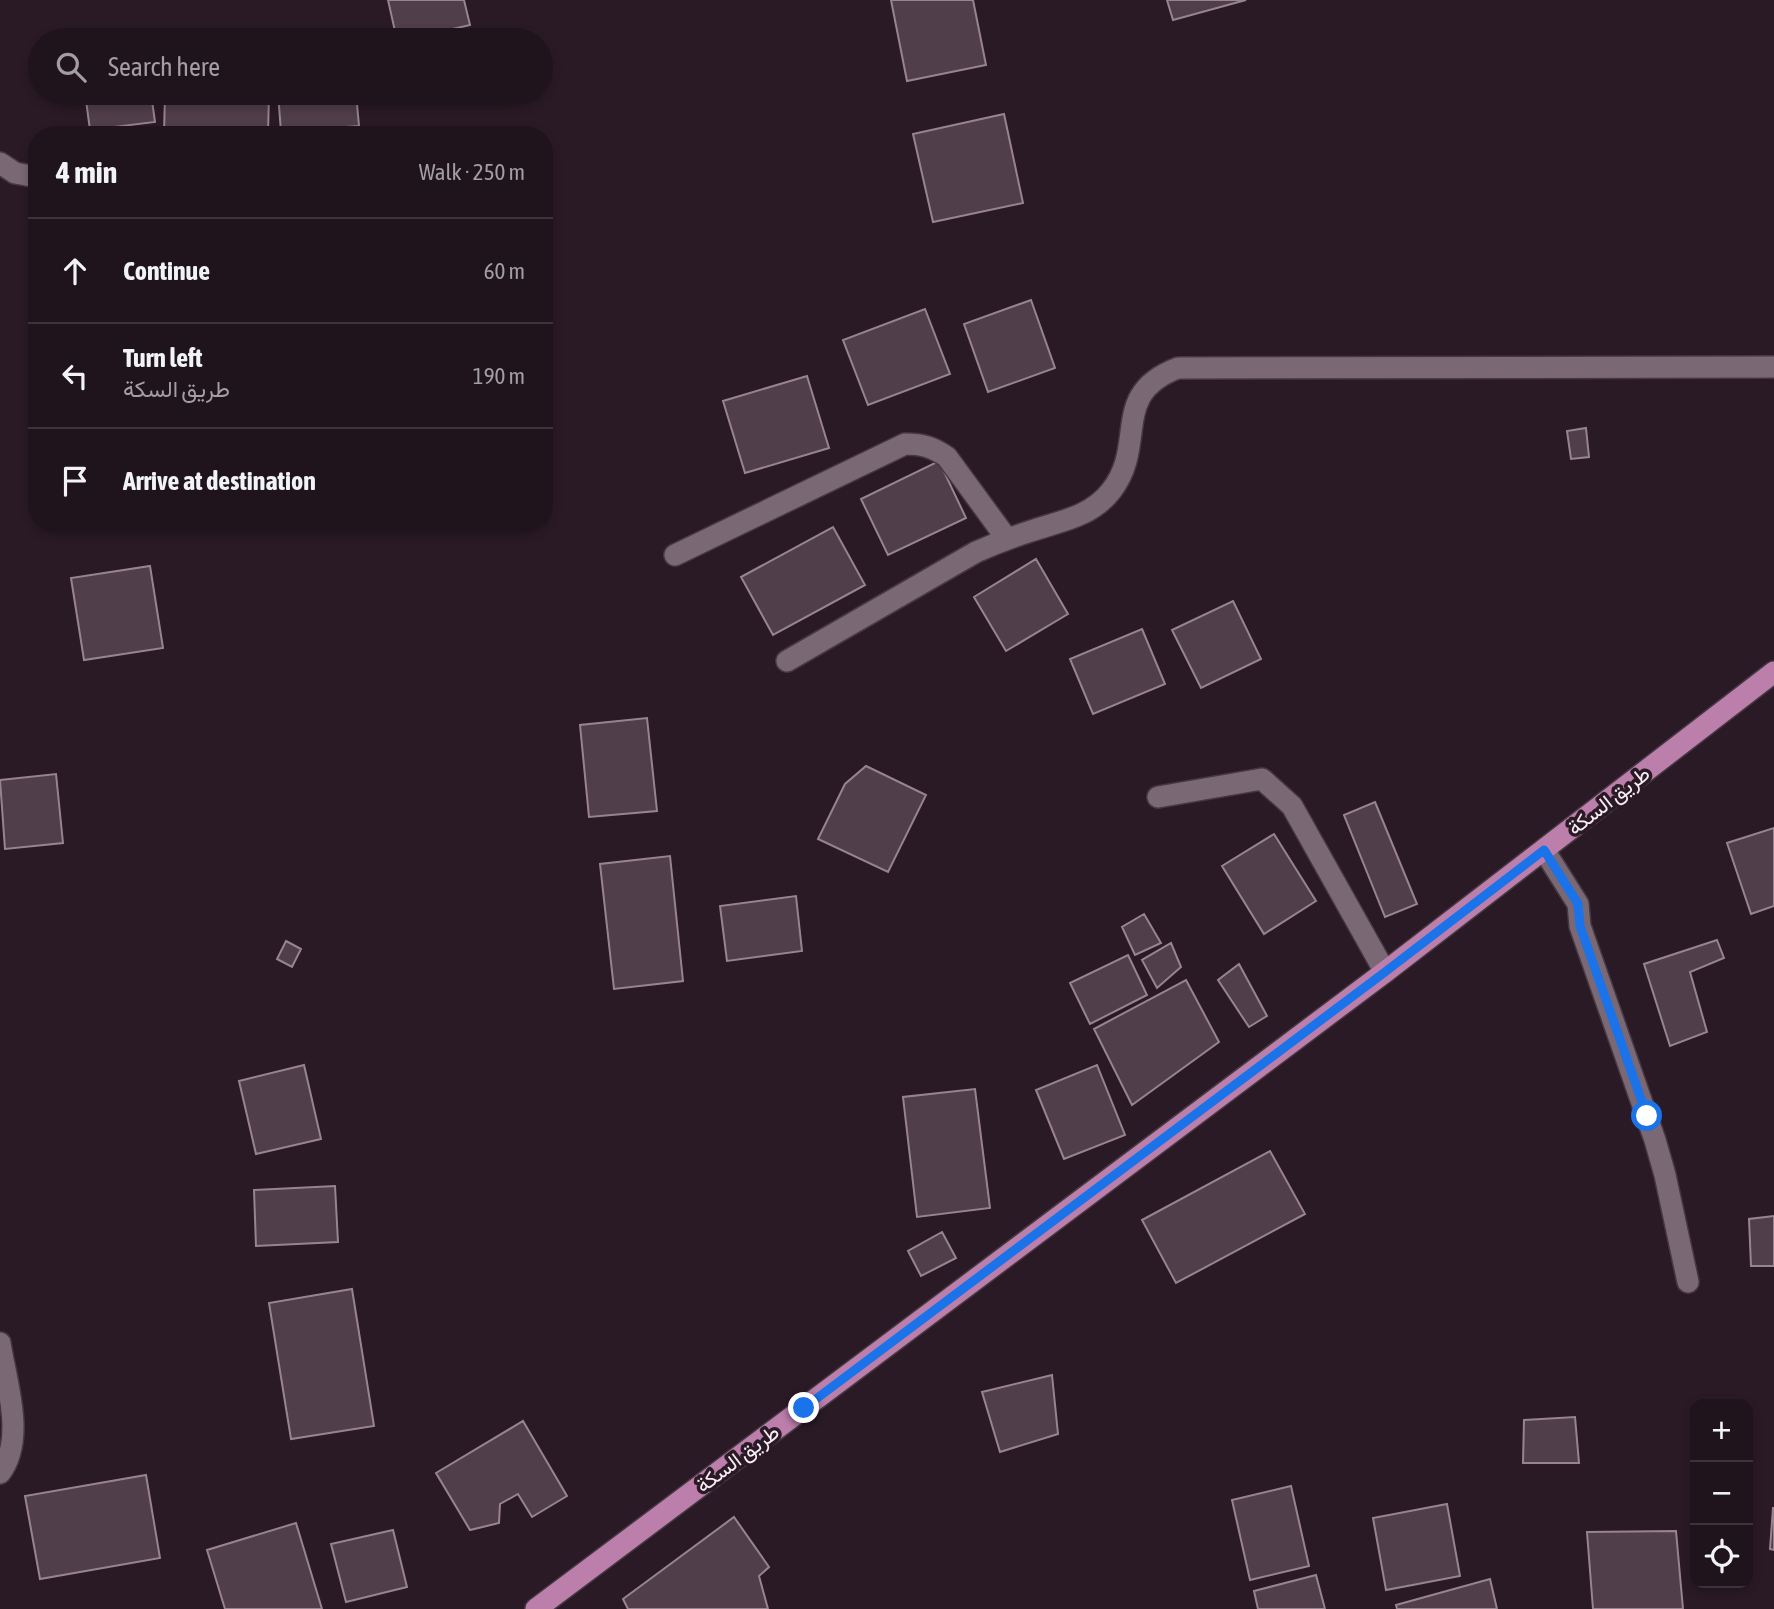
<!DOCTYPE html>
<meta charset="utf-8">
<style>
:root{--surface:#20141c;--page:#281d25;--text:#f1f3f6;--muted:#a29ea3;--line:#3d333b}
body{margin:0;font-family:"Asap Condensed",Vazirmatn,sans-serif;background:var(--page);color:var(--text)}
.controls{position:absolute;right:21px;bottom:21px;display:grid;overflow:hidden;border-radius:14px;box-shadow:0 4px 10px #0003}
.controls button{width:63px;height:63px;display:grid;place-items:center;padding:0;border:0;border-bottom:2px solid var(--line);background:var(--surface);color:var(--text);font:35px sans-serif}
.stop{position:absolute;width:21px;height:21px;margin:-16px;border:5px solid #1a73e8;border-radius:50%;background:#fff}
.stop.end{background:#1a73e8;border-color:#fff;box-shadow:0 2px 7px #0008}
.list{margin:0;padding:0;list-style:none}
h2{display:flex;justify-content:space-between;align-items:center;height:91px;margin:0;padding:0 28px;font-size:30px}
h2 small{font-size:23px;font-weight:400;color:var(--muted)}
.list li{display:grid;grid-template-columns:46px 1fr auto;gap:21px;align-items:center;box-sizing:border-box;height:105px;padding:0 28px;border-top:2px solid var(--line)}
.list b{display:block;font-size:26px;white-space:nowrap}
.list p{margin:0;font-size:23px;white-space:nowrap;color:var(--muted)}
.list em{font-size:23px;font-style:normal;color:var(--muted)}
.icon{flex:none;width:38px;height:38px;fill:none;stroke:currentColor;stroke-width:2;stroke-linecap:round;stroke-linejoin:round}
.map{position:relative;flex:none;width:1774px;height:1609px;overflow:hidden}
.search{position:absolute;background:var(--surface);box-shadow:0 4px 10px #0003;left:28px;top:28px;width:525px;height:77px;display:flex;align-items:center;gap:18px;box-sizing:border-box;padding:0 24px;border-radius:38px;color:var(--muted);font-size:26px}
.panel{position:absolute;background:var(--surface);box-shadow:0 4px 10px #0003;left:28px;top:126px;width:525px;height:406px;border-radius:28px}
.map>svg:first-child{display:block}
.building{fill:#503e4a;stroke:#988491;stroke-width:2}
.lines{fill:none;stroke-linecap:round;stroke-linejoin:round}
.minor-casing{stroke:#453841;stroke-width:24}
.major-casing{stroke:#453841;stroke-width:24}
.minor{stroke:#7b6875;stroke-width:21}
.major{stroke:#bc7eaa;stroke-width:21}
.route{stroke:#1a73e8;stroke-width:9}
.labels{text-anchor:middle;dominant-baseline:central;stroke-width:7;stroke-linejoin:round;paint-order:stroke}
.street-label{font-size:21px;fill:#f8edf5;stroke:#2a1a25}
</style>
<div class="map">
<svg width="1774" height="1609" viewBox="0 0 1774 1609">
<rect width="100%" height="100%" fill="#2a1a25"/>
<path class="building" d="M388 0H464L470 25 405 40H397Z
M891 0H973L986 65 907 81Z
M1167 0H1246L1173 20Z
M85 93H151L155 122 90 130Z
M165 93H269L268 135 164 134Z
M278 93H356L359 126 281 132Z
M1004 114 1023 203 933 222 913 134Z
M1031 300 1055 368 988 392 964 324Z
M925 309 950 374 868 405 843 340Z
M807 376 829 448 745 473 723 401Z
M1586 428 1589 457 1571 459 1567 431Z
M939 461 966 518 888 555 861 499Z
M833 527 865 585 773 635 741 577Z
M1036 559 1068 614 1006 651 974 597Z
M150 566 163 648 84 660 71 578Z
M1233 601 1261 659 1201 688 1172 630Z
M1142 629 1165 684 1093 714 1070 659Z
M647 718 657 811 589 817 580 725Z
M866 766 926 795 888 872 818 839 845 784Z
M56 774 63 843 5 849 0 780Z
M1375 802 1417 904 1385 917 1344 815Z
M1774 828V906L1751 914 1727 843Z
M1274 834 1316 901 1264 934 1222 866Z
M670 856 683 981 614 989 600 864Z
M796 896 802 951 727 961 720 906Z
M1144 914 1161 943 1135 955 1122 927Z
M1717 940 1724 958 1690 972 1707 1032 1670 1046 1644 964Z
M286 941 301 949 292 967 277 959Z
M1171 943 1181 967 1157 988 1142 960Z
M1128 955 1147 995 1090 1024 1070 983Z
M1239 964 1267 1016 1249 1027 1218 980Z
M1186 980 1219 1042 1132 1105 1094 1029Z
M304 1065 321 1139 256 1154 239 1081Z
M1097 1065 1125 1135 1064 1159 1036 1090Z
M975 1089 990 1208 917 1217 903 1097Z
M1270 1151 1305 1214 1176 1283 1142 1220Z
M335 1186 338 1242 256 1246 254 1190Z
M1774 1216V1266H1751L1749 1219Z
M942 1232 956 1258 921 1276 908 1251Z
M352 1289 374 1426 291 1439 269 1303Z
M1052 1375 1058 1434 1000 1452 982 1392Z
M1575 1417 1579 1463H1523L1524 1420Z
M523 1421 567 1496 532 1517 518 1494 500 1504 499 1523 470 1530 436 1473Z
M146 1475 160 1558 40 1579 25 1496Z
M1291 1486 1309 1566 1250 1580 1232 1500Z
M1447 1504 1460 1576 1386 1590 1373 1518Z
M1773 1508H1774V1550L1770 1549Z
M734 1517 769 1567 759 1576 768 1609H628L623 1599Z
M296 1523 322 1609H225L207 1550Z
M393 1530 407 1587 346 1602 331 1544Z
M1676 1531 1683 1609H1593L1587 1532Z
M1316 1575 1325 1609H1258L1254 1591Z
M1490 1579 1497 1609H1397L1396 1605Z"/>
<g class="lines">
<g class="minor-casing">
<path id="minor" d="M0 163 15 173 37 177
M675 555 905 444C922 444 933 447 947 457L1007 539
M787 661 976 552C994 544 1012 537 1031 531 1060 521 1091 517 1111 491 1148 444 1109 394 1178 368L1774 367
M1158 797 1262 779 1292 806 1385 972
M1544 850 1578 904 1580 926 1655 1140 1665 1175 1688 1282
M0 1343C6 1382 26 1439 0 1473"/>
</g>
<g class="major-casing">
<path id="major" d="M536 1609 1385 972 1774 672"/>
</g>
<use href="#minor" class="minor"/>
<use href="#major" class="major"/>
</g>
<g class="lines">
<path class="route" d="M804 1408 1385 972 1544 850 1578 904 1580 926 1647 1116"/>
</g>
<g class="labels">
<g class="street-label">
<text transform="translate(1608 800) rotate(-38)">طريق السكة</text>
<text transform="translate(737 1458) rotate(-37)">طريق السكة</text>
</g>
</g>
</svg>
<div class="controls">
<button>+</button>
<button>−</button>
<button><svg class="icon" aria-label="locate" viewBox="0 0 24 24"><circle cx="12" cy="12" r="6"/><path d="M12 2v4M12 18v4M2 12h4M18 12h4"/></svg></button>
</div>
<div class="stop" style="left:1647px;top:1116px"></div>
<div class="stop end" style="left:804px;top:1408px"></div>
<div class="search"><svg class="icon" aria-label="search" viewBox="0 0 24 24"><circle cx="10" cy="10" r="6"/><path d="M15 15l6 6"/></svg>Search here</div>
<section class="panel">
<h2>4 min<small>Walk · 250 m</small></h2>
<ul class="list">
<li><svg class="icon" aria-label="ahead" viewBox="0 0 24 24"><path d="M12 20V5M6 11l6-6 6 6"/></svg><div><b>Continue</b></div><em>60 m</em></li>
<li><svg class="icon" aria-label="left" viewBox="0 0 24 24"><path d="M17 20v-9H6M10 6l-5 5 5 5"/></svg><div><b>Turn left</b><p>طريق السكة</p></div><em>190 m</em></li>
<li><svg class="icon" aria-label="arrive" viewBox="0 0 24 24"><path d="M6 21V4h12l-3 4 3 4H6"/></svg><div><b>Arrive at destination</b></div></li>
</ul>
</section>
</div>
